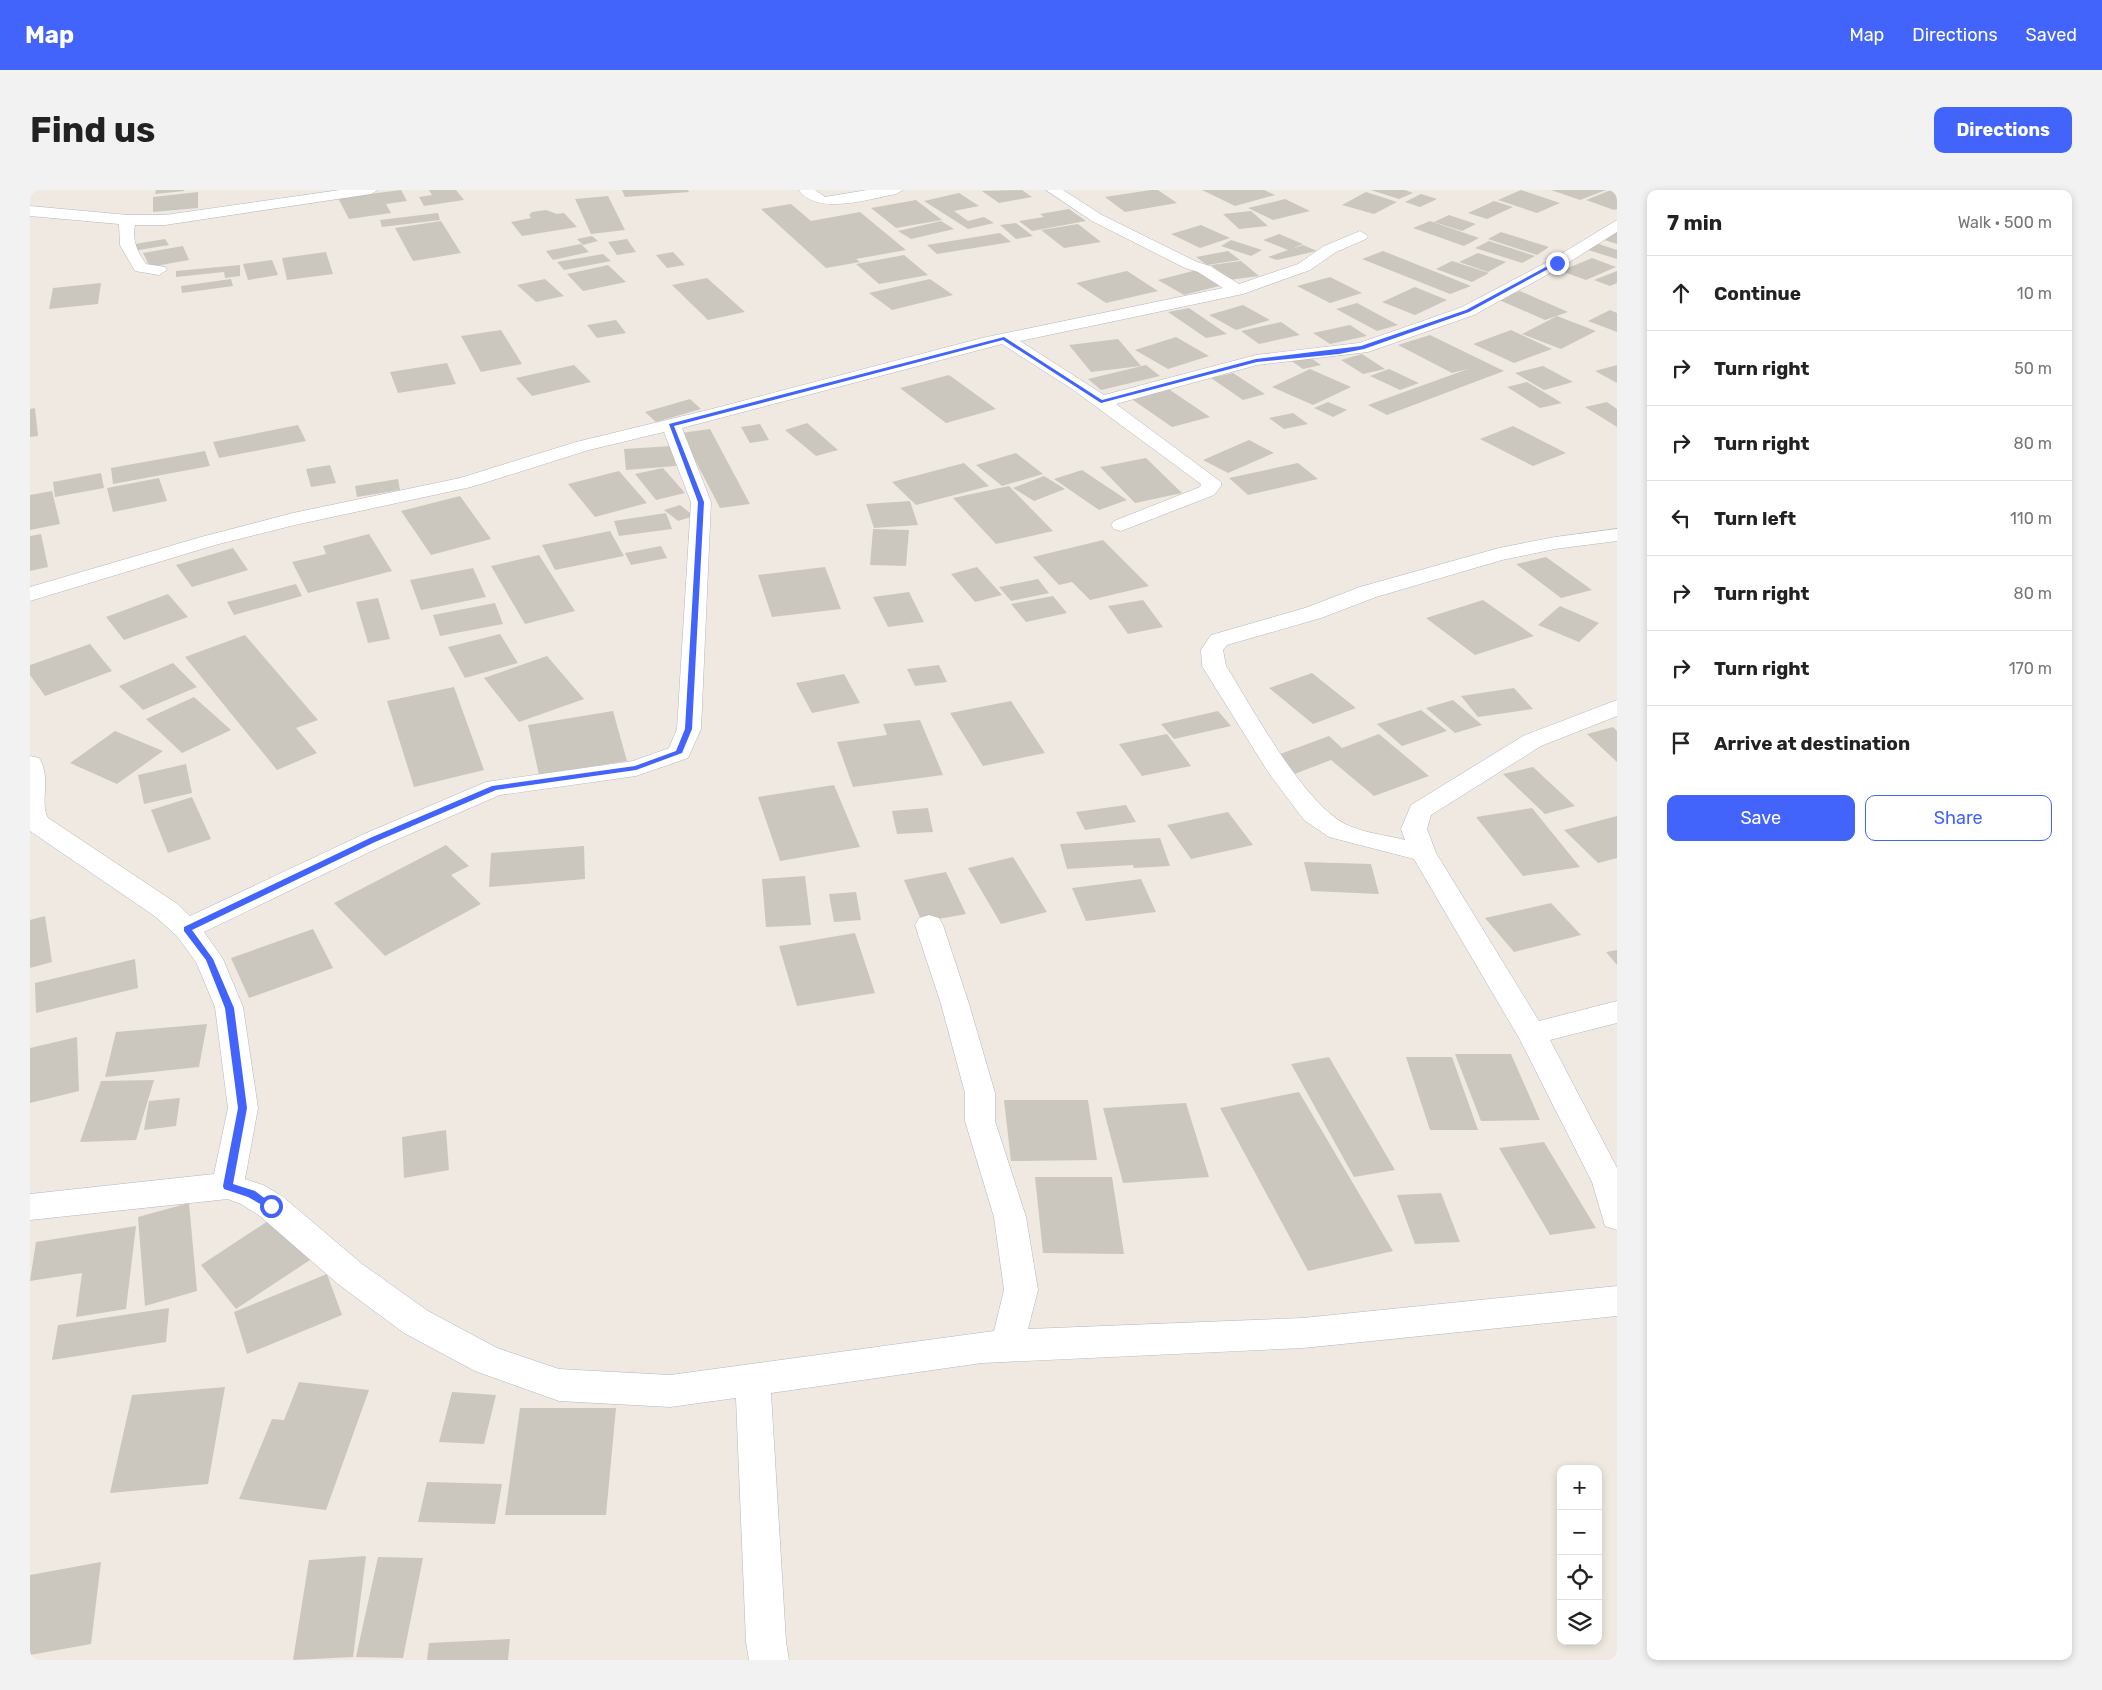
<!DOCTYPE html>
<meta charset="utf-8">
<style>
:root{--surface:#fff;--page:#f2f2f2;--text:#222;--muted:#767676;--line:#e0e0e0;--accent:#4264fb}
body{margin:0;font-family:Rubik,sans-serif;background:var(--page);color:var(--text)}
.controls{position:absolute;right:15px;bottom:15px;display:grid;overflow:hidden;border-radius:10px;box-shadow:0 2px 8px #0003}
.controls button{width:45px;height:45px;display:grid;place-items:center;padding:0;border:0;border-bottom:1px solid var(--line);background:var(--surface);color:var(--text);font:25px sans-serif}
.stop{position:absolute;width:15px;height:15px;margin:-11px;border:4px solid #4264fb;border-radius:50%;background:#fff}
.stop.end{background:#4264fb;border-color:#fff;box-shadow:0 1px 5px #0008}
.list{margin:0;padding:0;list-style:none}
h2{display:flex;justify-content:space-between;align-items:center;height:65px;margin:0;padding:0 20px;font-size:21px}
h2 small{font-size:16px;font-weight:400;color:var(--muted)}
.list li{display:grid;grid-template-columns:32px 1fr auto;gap:15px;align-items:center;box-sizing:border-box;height:75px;padding:0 20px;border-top:1px solid var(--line)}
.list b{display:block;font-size:19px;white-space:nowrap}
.list em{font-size:16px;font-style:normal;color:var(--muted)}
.actions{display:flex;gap:10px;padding:15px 20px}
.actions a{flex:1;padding:11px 0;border:1px solid var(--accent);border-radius:10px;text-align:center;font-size:18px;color:var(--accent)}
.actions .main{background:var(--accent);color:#fff}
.icon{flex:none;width:28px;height:28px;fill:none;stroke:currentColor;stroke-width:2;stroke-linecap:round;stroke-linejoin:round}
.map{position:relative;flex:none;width:1587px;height:1470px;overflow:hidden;border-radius:10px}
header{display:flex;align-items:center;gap:30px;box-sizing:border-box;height:70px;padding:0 25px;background:var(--accent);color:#fff}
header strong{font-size:24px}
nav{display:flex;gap:28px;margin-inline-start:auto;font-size:18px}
.intro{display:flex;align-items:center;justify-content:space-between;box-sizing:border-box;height:120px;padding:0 30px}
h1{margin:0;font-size:35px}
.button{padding:12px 22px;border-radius:10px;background:var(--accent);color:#fff;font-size:18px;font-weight:700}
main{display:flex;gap:30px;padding:0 30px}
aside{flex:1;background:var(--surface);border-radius:10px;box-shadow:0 2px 8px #0003}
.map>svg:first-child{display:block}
.building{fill:#cbc7bf}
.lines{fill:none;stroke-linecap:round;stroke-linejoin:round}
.minor-casing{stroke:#b4b7c1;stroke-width:1}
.minor{fill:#fff;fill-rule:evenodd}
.route{fill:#4264fb}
</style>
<header>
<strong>Map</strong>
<nav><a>Map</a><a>Directions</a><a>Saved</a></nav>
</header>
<div class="intro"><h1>Find us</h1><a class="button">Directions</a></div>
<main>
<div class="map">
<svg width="1587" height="1470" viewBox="0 0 1587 1470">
<rect width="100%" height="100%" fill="#efe9e1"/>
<path class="building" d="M126 0H154V1L125 4Z
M371 0 377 11 356 14 361 23 319 29 308 8Z
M399 0H426L434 10 394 16 389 7 402 5Z
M592 0H658L659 2 595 7Z
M992 0 1002 7 969 13 952 1Z
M1121 0H1128L1147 13 1095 22 1075 7Z
M1172 0H1234L1245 5 1205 16Z
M1341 0H1375L1383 3 1369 9Z
M1491 0 1530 13 1507 23 1468 10Z
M1521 0H1576L1550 10Z
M1581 0 1587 2V19L1584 20 1556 10Z
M168 2V18L123 22V7Z
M1336 2 1367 12 1344 24 1312 15Z
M929 3 949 16 924 21 938 31 954 27 964 33 938 39 894 11Z
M1391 4 1407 9 1390 17 1375 12Z
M578 6 595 40 561 44 545 9Z
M1255 9 1280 21 1243 30 1218 18Z
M886 10 912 30 866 38 841 18Z
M1464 11 1483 17 1457 29 1438 23Z
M761 14 781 31 830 22 876 60 826 69 830 72 796 78 731 19Z
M1039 19 1056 31 1002 41 989 31 1014 27 1010 24Z
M516 20 527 24 534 23 547 37 492 46 481 32 501 28 499 25 502 22Z
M1221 21 1238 36 1209 39 1193 24Z
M408 23 410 30 352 37 350 30Z
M1419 25 1446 34 1432 41 1404 32Z
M411 31 431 63 383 71 365 38Z
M911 31 924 39 881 49 868 41Z
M1400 31 1449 48 1434 56 1383 38Z
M986 33 1003 46 986 49 970 35Z
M1048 34 1071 52 1034 58 1011 40Z
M1171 35 1200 48 1170 58 1141 44Z
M1587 40V54L1571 49Z
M1471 42 1519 57 1507 65 1458 49Z
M970 43 981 52 907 64 897 55Z
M1249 44 1273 54 1261 59 1273 55 1287 61 1247 70 1238 67 1258 60 1233 50Z
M562 46 568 51 553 55 547 49Z
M135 49 139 55 103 61 99 55Z
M597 49 606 62 587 65 578 52Z
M1201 50 1232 60 1221 66 1191 56Z
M1459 51 1505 66 1492 73 1445 58Z
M1566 53 1587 60V69L1555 59Z
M551 54 559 62 523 70 516 61Z
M153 56 159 70 120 77 113 63Z
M1198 61 1210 70 1177 75 1166 67Z
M1353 61 1441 96 1420 104 1332 69Z
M296 62 303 84 257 90 252 68Z
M643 62 655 75 637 78 626 65Z
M1448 63 1476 72 1458 82 1429 72Z
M573 64 581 71 534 80 527 72Z
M874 65 898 85 849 94 826 74Z
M1562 68 1586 77 1556 90 1531 81Z
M242 70 248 85 218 90 213 74Z
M1211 71 1229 86 1199 90 1181 75Z
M1422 71 1459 83 1442 92 1406 79Z
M210 75V86L195 88 194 82 146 87V81Z
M578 75 596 92 553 101 537 84Z
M1167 80 1193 95 1154 105 1128 90Z
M1097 81 1128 101 1076 113 1046 93Z
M1587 81V93L1580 96 1564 90Z
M1300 87 1332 103 1300 113 1267 96Z
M677 88 715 122 678 130 642 95Z
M201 89 203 96 152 103 151 96Z
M515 89 534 106 506 112 487 95Z
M900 89 923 105 862 120 839 103Z
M71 93 68 114 19 119 23 98Z
M1385 97 1417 110 1385 125 1352 112Z
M1490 101 1538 122 1515 130 1467 109Z
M1327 113 1368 135 1347 141 1306 119Z
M1213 115 1240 130 1206 140 1179 125Z
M1159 118 1197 144 1176 148 1138 122Z
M1580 120 1587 123V142L1558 131Z
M1527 126 1566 141 1531 159 1492 144Z
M586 130 596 143 567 148 557 135Z
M1251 132 1270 145 1229 154 1211 141Z
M1320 135 1337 146 1300 154 1283 143Z
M471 140 492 174 451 182 431 146Z
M1481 140 1522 159 1484 173 1443 154Z
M1400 145 1474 181 1357 225 1338 215 1438 179 1422 183 1368 155Z
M1146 147 1179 166 1138 179 1105 160Z
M1088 149 1111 176 1061 182 1039 155Z
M1332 164 1355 179 1333 184 1311 170Z
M1278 166 1291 175 1273 179 1260 170Z
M417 173 426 194 368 203 360 182Z
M544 175 561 192 502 206 486 188Z
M1116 175 1130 186 1071 200 1058 189Z
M1587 175V193L1565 181Z
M1513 176 1543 192 1514 200 1485 183Z
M1280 179 1321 197 1283 215 1242 197Z
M1359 179 1389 193 1370 200 1340 186Z
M1203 183 1235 204 1213 210 1181 188Z
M919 185 966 219 916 233 870 198Z
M1497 192 1532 213 1510 218 1477 197Z
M1137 198 1180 227 1142 237 1100 208Z
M660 209 671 219 626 232 615 222Z
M1298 212 1317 220 1303 227 1284 218Z
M1577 212 1587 219V237L1555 217Z
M5 218 8 246 0 247V219Z
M1263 223 1278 234 1254 239 1239 228Z
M777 233 808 260 786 266 755 240Z
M730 234 739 250 720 253 711 237Z
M268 235 276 251 189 268 183 252Z
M1483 236 1536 263 1503 276 1450 249Z
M680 239 720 314 690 318 651 243Z
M1219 250 1244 263 1198 283 1173 270Z
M642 256 646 276 596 280 594 259Z
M175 261 180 276 83 294 81 278Z
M986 263 1013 284 972 296 946 275Z
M1116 268 1152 303 1105 313 1070 277Z
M934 273 959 296 886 315 862 292Z
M1268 273 1288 289 1218 305 1199 288Z
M300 275 306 293 281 297 276 279Z
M633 278 655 303 626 310 605 284Z
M1052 280 1097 310 1069 320 1024 289Z
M589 281 617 313 565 327 538 294Z
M71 283 74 298 25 307 23 292Z
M1014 286 1035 299 1004 311 983 298Z
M129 288 137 311 83 322 77 298Z
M368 289 370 300 327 307 325 296Z
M979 296 1023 341 966 354 923 308Z
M22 301 30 334 0 340V305Z
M430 306 461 349 401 365 371 321Z
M880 311 888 335 844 338 836 314Z
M650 315 664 326 648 331 634 320Z
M636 323 642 339 589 346 584 331Z
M843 339 879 340 876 376 840 375Z
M580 341 594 366 525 380 512 355Z
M11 344 18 377 0 381V346Z
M339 344 362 381 278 403 262 372 296 364 293 356Z
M1073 350 1119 396 1060 410 1042 392 1029 395 1003 367Z
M631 356 637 368 601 375 595 363Z
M203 358 218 380 162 397 146 375Z
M509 365 545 421 495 434 461 376Z
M1516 367 1562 400 1531 408 1486 374Z
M795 377 811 419 742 427 728 385Z
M947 377 972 405 945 412 921 384Z
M443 378 456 407 391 420 380 390Z
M1008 389 1019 403 981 411 969 397Z
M266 394 272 406 204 425 197 412Z
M879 402 894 432 858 437 843 407Z
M138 404 158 427 94 450 76 427Z
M1023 406 1037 423 996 432 981 414Z
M348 408 360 449 338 453 326 412Z
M1113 410 1133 437 1098 444 1078 416Z
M1453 410 1504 446 1445 465 1396 428Z
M465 413 473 434 410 446 403 425Z
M1530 416 1569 433 1549 452 1508 435Z
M470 444 488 473 435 488 418 457Z
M215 445 288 530 266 538 287 563 247 580 155 467Z
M60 454 82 481 15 506 0 485V475Z
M517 466 554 509 489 532 454 488Z
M143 473 167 497 113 520 89 496Z
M909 475 917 492 885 496 877 479Z
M1282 483 1326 518 1283 534 1239 498Z
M814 484 830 513 782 523 766 493Z
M424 497 454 580 384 597 357 511Z
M1484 498 1503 519 1448 527 1431 506Z
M164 507 201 540 152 563 116 529Z
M1423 510 1452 535 1425 543 1396 518Z
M981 511 1015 563 953 576 920 523Z
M1391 520 1417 541 1372 556 1347 534Z
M583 521 597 571 509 585 498 535Z
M1188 521 1201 536 1144 549 1131 534Z
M890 530 913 585 823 597 807 552 857 545 853 534Z
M1583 537 1587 541V572L1557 544Z
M85 541 133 561 87 594 40 573Z
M1137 544 1161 576 1112 586 1089 554Z
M1349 544 1399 586 1344 606 1301 570 1262 585 1242 567 1299 546 1312 558Z
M156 574 162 603 114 614 108 585Z
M1503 577 1545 616 1515 624 1473 584Z
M804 595 830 657 750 671 728 607Z
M162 607 181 649 138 663 121 620Z
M1096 615 1106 632 1055 640 1046 622Z
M898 618 903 642 867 644 862 621Z
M1502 618 1550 677 1493 686 1446 627Z
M1198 622 1223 655 1161 669 1137 635Z
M1587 626V668L1568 673 1534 640Z
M1130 648 1140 676 1104 678 1103 675 1037 679 1030 654Z
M416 655 439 676 421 685 451 714 355 766 304 713Z
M554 656 555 689 459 697 461 663Z
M983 667 1017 722 971 734 938 678Z
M1274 672 1341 674 1349 704 1281 701Z
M916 682 936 724 892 732 874 690Z
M775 686 781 735 736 737 732 689Z
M1111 689 1126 722 1056 731 1042 698Z
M826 702 831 730 804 732 799 704Z
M1521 713 1551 745 1484 762 1455 728Z
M15 726 22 772 0 778V730Z
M283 739 303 778 219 808 201 768Z
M825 743 845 803 767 816 749 756Z
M1587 760V775L1576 762Z
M105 769 108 798 6 823 5 793Z
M177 834 169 877 75 887 86 842Z
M47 847 49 901 0 913V858Z
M1425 864H1481L1510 930 1451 931Z
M1299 867 1365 980 1324 987 1261 874Z
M1376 867H1422L1448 940H1400Z
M124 890 106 950 50 952 71 891Z
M1269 902 1363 1061 1278 1081 1190 918Z
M150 908 146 936 114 940 119 911Z
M974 910H1058L1067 970 981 971Z
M1156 913 1179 987 1093 993 1073 918Z
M416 940 419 980 374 988 372 947Z
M1514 952 1566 1038 1520 1045 1469 958Z
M1005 987H1082L1094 1064 1013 1063Z
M1411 1003 1430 1052 1385 1054 1367 1005Z
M159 1013 167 1101 115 1116 108 1027Z
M244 1027 280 1070 206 1119 171 1075Z
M106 1036 96 1119 46 1127 52 1083 0 1091 6 1052Z
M297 1084 312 1125 217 1164 204 1122Z
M139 1118 136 1152 22 1170 28 1135Z
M269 1192 339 1200 296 1320 209 1309 242 1229 254 1230Z
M195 1197 178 1294 80 1303 102 1205Z
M422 1202 466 1205 454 1254 409 1252Z
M490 1218H586L576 1325H475Z
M397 1292 472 1294 465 1334 388 1332Z
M336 1366 323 1467 263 1470 279 1370Z
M348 1367 393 1368 373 1468 326 1467Z
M71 1372 61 1454 0 1465V1385Z
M480 1449 478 1470H397L399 1453Z"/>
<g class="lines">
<g class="minor-casing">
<path id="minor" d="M310 0H348L341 4 135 35H105C102 50 107 62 116 74L135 77 137 80 129 85 105 81 90 55 89 34 0 26V16L98 25H135Z
M769 0H785L795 7 837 0H873L866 4C838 9 787 26 769 0Z
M1016 0H1033L1072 25 1167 72 1180 76 1209 94 1268 74 1294 56 1330 41 1338 46 1336 49 1306 62 1280 80 1213 104 990 151 1074 205 1226 165 1329 153 1393 131 1432 117 1521 70 1587 30V42L1533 76 1444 125 1338 162 1227 175 1086 214 1191 292V296L1184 305 1091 341 1084 339 1081 335 1084 331 1170 297 1171 294 1042 199 972 154 652 238 681 312 671 539 658 568 606 586 470 605 352 656 174 742 193 769 213 817 228 918 215 989 233 995 252 1006 332 1074 398 1121 467 1158 529 1179 640 1185 964 1141 974 1100 964 1027 935 931V903L911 814 885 735 889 728 899 725 909 728 913 735 939 814 965 903V931L996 1027 1008 1100 998 1139 1273 1128 1587 1096V1126L1273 1158 952 1173 741 1203 756 1452 759 1470H719L716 1452 706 1208 640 1217 529 1211 445 1181 374 1143 308 1094 230 1026 211 1014 198 1009 0 1030V1004L184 984 198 918 185 817 166 772 147 746 126 727 0 641V566L9 568C22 588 9 613 18 628L146 713 160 726 334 644 456 592 603 571 639 558 647 539 661 312 634 242 559 260 441 297 265 335 185 355 0 411V397L171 347 263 323 430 288 546 252 682 219 952 148 1193 98 1168 82 1155 78 1062 31Z
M1587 339V351L1525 359 1472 370 1346 407 1291 428 1197 455 1193 460 1196 476C1223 519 1272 611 1315 634 1332 643 1357 645 1375 650L1371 639 1381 615 1493 546 1587 510V526L1511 556 1401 625 1397 639 1406 663 1509 831 1587 811V833L1520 850 1587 978V1040L1575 1036 1562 992 1489 848 1384 669 1299 647 1274 630 1238 582 1172 476 1171 460 1181 445 1275 418 1330 397 1469 358 1525 347Z"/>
</g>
<use href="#minor" class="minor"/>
</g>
<path class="route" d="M1525 72 1529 73 1439 122 1334 159 1309 164 1227 172 1071 213 973 150 644 236 674 312 662 539 652 563 606 580 466 600 345 652 162 740 183 769 204 818 217 918 203 994 225 1001 245 1016 241 1020 218 1007 194 999 193 996 208 918 195 818 176 770 154 741V737L340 648 462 596 605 576 646 561 655 539 668 312 639 234 974 147 1072 210 1226 169 1331 156 1436 120Z"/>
</svg>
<div class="controls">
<button>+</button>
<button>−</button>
<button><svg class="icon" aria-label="locate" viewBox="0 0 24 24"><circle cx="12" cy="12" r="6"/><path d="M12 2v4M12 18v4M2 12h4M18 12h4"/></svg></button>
<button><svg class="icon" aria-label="layers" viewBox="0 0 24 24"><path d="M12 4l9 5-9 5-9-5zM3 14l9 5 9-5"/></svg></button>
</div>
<div class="stop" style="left:241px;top:1016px"></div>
<div class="stop end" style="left:1527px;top:73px"></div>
</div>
<aside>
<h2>7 min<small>Walk · 500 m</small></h2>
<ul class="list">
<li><svg class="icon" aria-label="ahead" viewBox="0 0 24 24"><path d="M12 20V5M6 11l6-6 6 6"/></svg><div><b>Continue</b></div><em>10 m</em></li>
<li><svg class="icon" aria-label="right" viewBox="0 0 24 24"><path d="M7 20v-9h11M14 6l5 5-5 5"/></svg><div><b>Turn right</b></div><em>50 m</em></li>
<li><svg class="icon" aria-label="right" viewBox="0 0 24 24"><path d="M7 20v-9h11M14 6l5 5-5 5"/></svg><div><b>Turn right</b></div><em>80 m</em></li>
<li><svg class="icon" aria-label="left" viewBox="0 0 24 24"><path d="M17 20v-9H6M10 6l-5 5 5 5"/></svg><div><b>Turn left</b></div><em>110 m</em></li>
<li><svg class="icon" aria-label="right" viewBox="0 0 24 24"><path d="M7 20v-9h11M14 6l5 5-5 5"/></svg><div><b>Turn right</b></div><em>80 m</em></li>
<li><svg class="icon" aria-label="right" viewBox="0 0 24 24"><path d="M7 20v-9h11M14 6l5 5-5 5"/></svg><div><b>Turn right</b></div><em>170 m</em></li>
<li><svg class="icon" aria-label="arrive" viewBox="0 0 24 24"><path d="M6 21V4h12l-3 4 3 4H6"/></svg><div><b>Arrive at destination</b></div></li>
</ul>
<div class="actions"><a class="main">Save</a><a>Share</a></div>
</aside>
</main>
